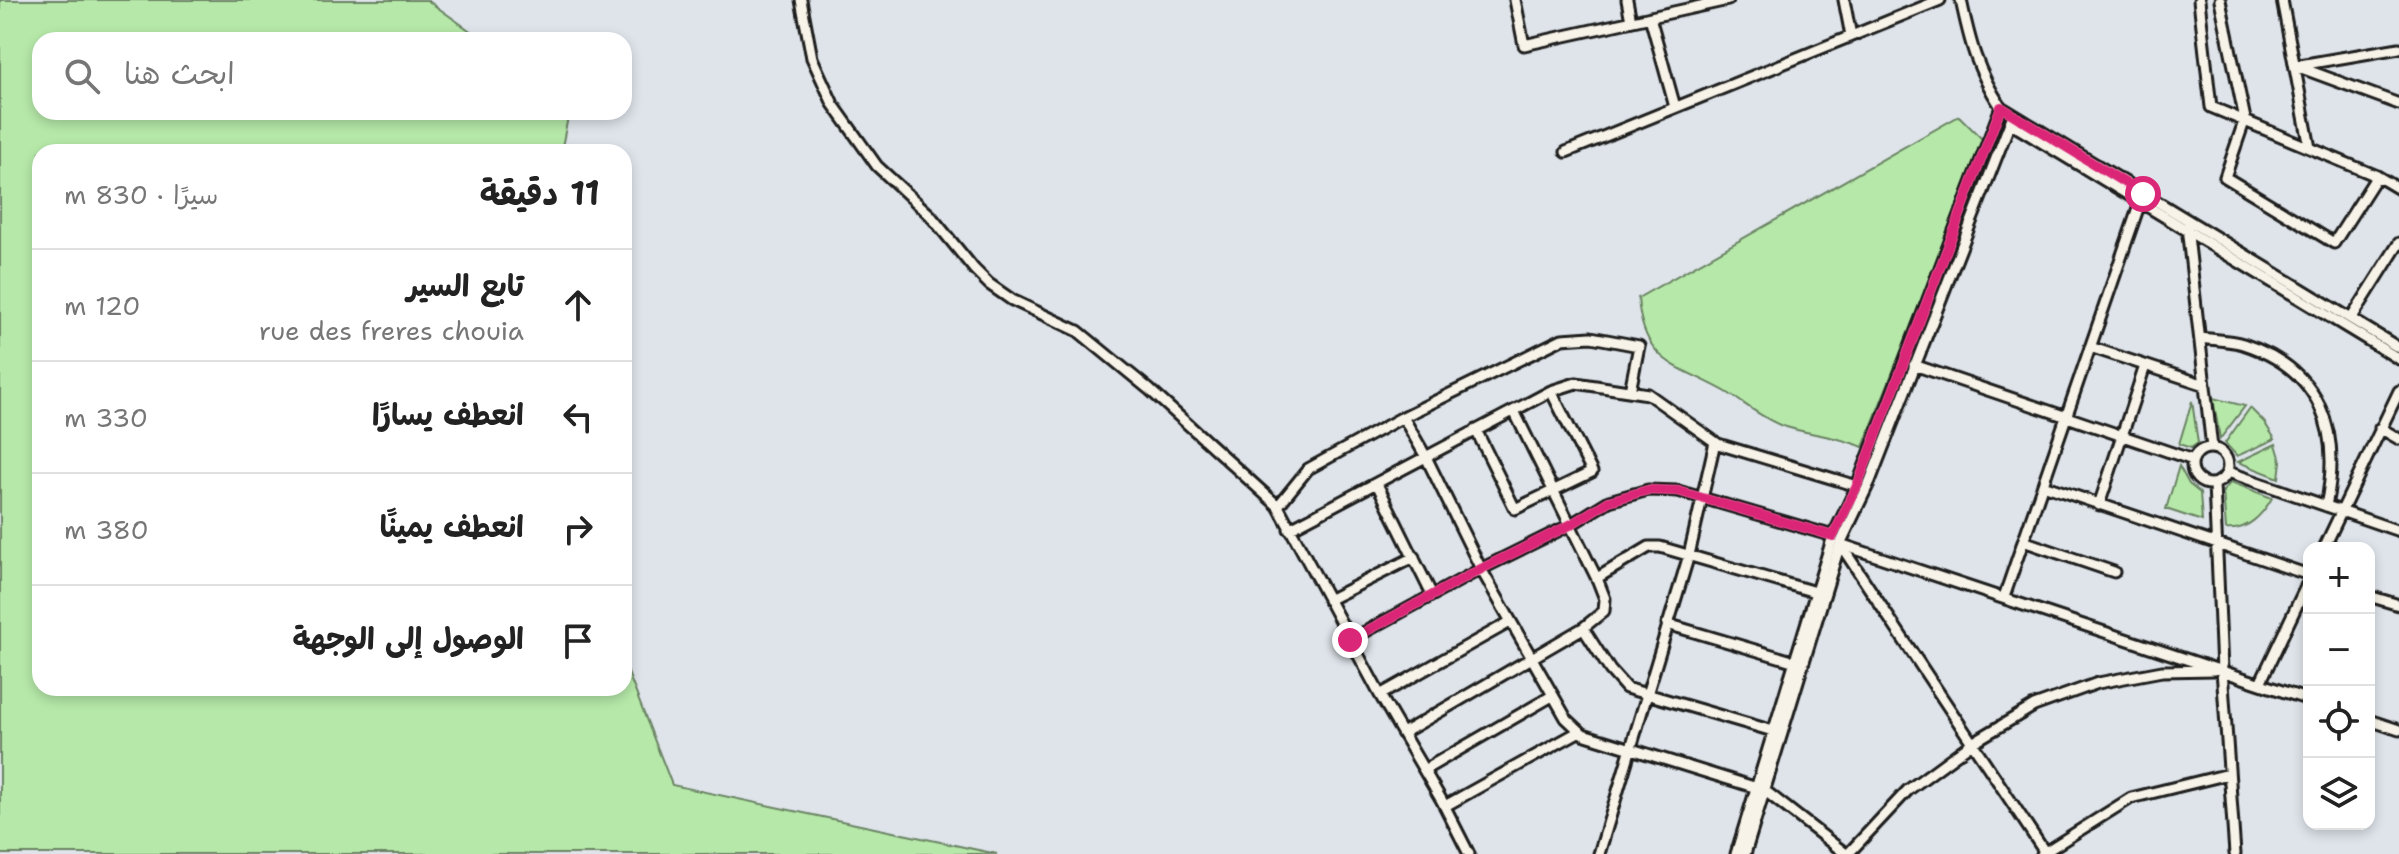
<!DOCTYPE html>
<html lang="ar">
<meta charset="utf-8">
<style>
:root{--surface:#fff;--page:#f6f6f6;--text:#222;--muted:#767676;--line:#e0e0e0}
body{margin:0;font-family:"Shantell Sans","Playpen Sans Arabic",sans-serif;background:var(--page);color:var(--text);direction:rtl}
.controls{position:absolute;right:24px;bottom:24px;display:grid;overflow:hidden;border-radius:16px;box-shadow:0 4px 12px #0003}
.controls button{width:72px;height:72px;display:grid;place-items:center;padding:0;border:0;border-bottom:2px solid var(--line);background:var(--surface);color:var(--text);font:40px sans-serif}
.stop{position:absolute;width:24px;height:24px;margin:-18px;border:6px solid #db2777;border-radius:50%;background:#fff}
.stop.end{background:#db2777;border-color:#fff;box-shadow:0 2px 8px #0008}
.list{margin:0;padding:0;list-style:none}
h2{display:flex;justify-content:space-between;align-items:center;height:104px;margin:0;padding:0 32px;font-size:34px}
h2 small{font-size:26px;font-weight:400;color:var(--muted)}
.list li{display:grid;grid-template-columns:52px 1fr auto;gap:24px;align-items:center;box-sizing:border-box;height:112px;padding:0 32px;border-top:2px solid var(--line)}
.list b{display:block;font-size:30px;white-space:nowrap}
.list p{margin:0;font-size:26px;white-space:nowrap;color:var(--muted)}
.list em{font-size:26px;font-style:normal;color:var(--muted)}
.icon{flex:none;width:44px;height:44px;fill:none;stroke:currentColor;stroke-width:2;stroke-linecap:round;stroke-linejoin:round}
.map{position:relative;flex:none;width:2399px;height:854px;overflow:hidden;direction:ltr}
.search{position:absolute;background:var(--surface);box-shadow:0 4px 12px #0003;left:32px;top:32px;width:600px;height:88px;display:flex;align-items:center;gap:20px;box-sizing:border-box;padding:0 28px;border-radius:24px;color:var(--muted);font-size:30px}
.panel{position:absolute;background:var(--surface);box-shadow:0 4px 12px #0003;left:32px;top:144px;width:600px;height:552px;border-radius:24px;direction:rtl}
.map>svg:first-child{display:block}
.green{fill:#b6e9a9;stroke:#698262;stroke-width:2}
.lines{fill:none;stroke-linecap:round;stroke-linejoin:round}
.minor-casing{stroke:#1c1c1c;stroke-width:15}
.minor{stroke:#f7f3e8;stroke-width:9}
.route{stroke:#db2777;stroke-width:10}
</style>
<div class="map">
<svg width="2399" height="854" viewBox="0 0 2399 854">
<rect width="100%" height="100%" fill="#dee4ea"/>
<filter id="ink" filterUnits="userSpaceOnUse"><feTurbulence type="fractalNoise" baseFrequency=".0125" numOctaves="2"/><feDisplacementMap in="SourceGraphic" scale="16" xChannelSelector="R" yChannelSelector="G"/><feConvolveMatrix kernelMatrix="1 2 1 2 8 2 1 2 1" color-interpolation-filters="sRGB"/></filter>
<g filter="url(#ink)">
<path class="green" d="M0 0H427L483 40H40V112H569L561 152H40V688H624V654L625 665 672 785 997 854H0Z
M1959 116 1984 141 1863 447C1836 435 1808 435 1780 425 1761 417 1745 404 1728 393 1680 365 1643 366 1638 298Z
M2213 398 2245 406 2220 439Z
M2192 401 2198 443 2191 448 2179 444Z
M2250 408 2264 422 2275 439 2237 456 2225 443Z
M2276 444 2281 461 2279 478 2238 462Z
M2179 466 2189 484 2200 493 2202 521 2166 509Z
M2231 482 2272 498C2263 514 2247 532 2226 529L2223 491Z"/>
<g class="lines">
<g class="minor-casing">
<path id="minor" d="M801 0 812 58 833 104 877 166 930 215 974 269 989 284 1012 300 1078 331 1150 390 1278 506 1380 695 1442 801 1469 854
M1515 0 1524 45 1728 0
M1627 0 1631 21
M1844 0 1851 36
M1961 0C1970 43 1977 70 2001 107L2399 348
M2199 0 2211 107 2377 176 2399 189
M2220 0 2245 119 2225 177 2334 243 2377 176
M2282 0 2310 148
M1650 17 1675 107
M2300 65 2399 48
M2296 66 2399 104
M2010 123 2399 359
M1566 152 1940 0
M2187 227 2212 448
M2351 319 2399 243
M2200 338C2214 340 2229 340 2243 344 2321 369 2342 431 2326 506
M2090 347 2205 385
M1914 365 2193 460
M1403 417 1426 457 1481 569 1566 718 1583 734 1757 788
M2380 428 2399 439
M1476 430 1515 509 1592 472 1551 391
M2192 466a18 18 0 1 1 36 0a18 18 0 1 1-36 0Z
M2228 472 2399 531
M1377 484 1432 595
M2214 484 2222 670 2235 854
M2043 485 2309 575
M2099 505 2145 366
M1278 506 1308 469 1403 417 1562 339 1591 337 1639 346 1630 391
M1289 529 1551 391 1576 383 1648 394 1718 444 1857 486
M2023 541 2114 572
M1840 544 2309 700
M1840 544 2046 854
M2324 548 2399 391
M1597 578 1649 547H1660L1815 592
M2369 596 2399 605
M2004 597 2142 197
M1328 600 1414 557
M1667 624 1799 663
M1583 628 1610 670 1626 688 1773 731
M1350 640 1481 569 1570 525 1609 501 1648 490 1678 491 1833 536
M2260 683 2309 580
M1380 695 1510 622
M2369 720 2399 730
M1403 733 1583 628 1604 611 1605 599 1598 581 1514 411
M1424 770 1552 696
M1764 790 1846 854
M1445 806 1580 731
M1599 854 1689 555 1715 442
M1736 854 1833 536 1857 486 2001 107
M1745 854 1840 544 1870 481 2013 115
M1848 854 1908 790 1972 743 2034 706 2098 683 2162 671 2214 670
M2042 854 2131 798 2229 774"/>
</g>
<use href="#minor" class="minor"/>
</g>
</g>
<g class="lines" filter="url(#ink)">
<path class="route" d="M1350 640 1481 569 1570 525 1609 501 1648 490 1678 491 1833 536 1857 486 2001 107 2143 194"/>
</g>
</svg>
<div class="controls">
<button>+</button>
<button>−</button>
<button><svg class="icon" aria-label="locate" viewBox="0 0 24 24"><circle cx="12" cy="12" r="6"/><path d="M12 2v4M12 18v4M2 12h4M18 12h4"/></svg></button>
<button><svg class="icon" aria-label="layers" viewBox="0 0 24 24"><path d="M12 4l9 5-9 5-9-5zM3 14l9 5 9-5"/></svg></button>
</div>
<div class="stop" style="left:2143px;top:194px"></div>
<div class="stop end" style="left:1350px;top:640px"></div>
<div class="search"><svg class="icon" aria-label="search" viewBox="0 0 24 24"><circle cx="10" cy="10" r="6"/><path d="M15 15l6 6"/></svg>ابحث هنا</div>
<section class="panel">
<h2>11 دقيقة<small>سيرًا · 830 m</small></h2>
<ul class="list">
<li><svg class="icon" aria-label="ahead" viewBox="0 0 24 24"><path d="M12 20V5M6 11l6-6 6 6"/></svg><div><b>تابع السير</b><p>rue des freres chouia</p></div><em>120 m</em></li>
<li><svg class="icon" aria-label="left" viewBox="0 0 24 24"><path d="M17 20v-9H6M10 6l-5 5 5 5"/></svg><div><b>انعطف يسارًا</b></div><em>330 m</em></li>
<li><svg class="icon" aria-label="right" viewBox="0 0 24 24"><path d="M7 20v-9h11M14 6l5 5-5 5"/></svg><div><b>انعطف يمينًا</b></div><em>380 m</em></li>
<li><svg class="icon" aria-label="arrive" viewBox="0 0 24 24"><path d="M6 21V4h12l-3 4 3 4H6"/></svg><div><b>الوصول إلى الوجهة</b></div></li>
</ul>
</section>
</div>
